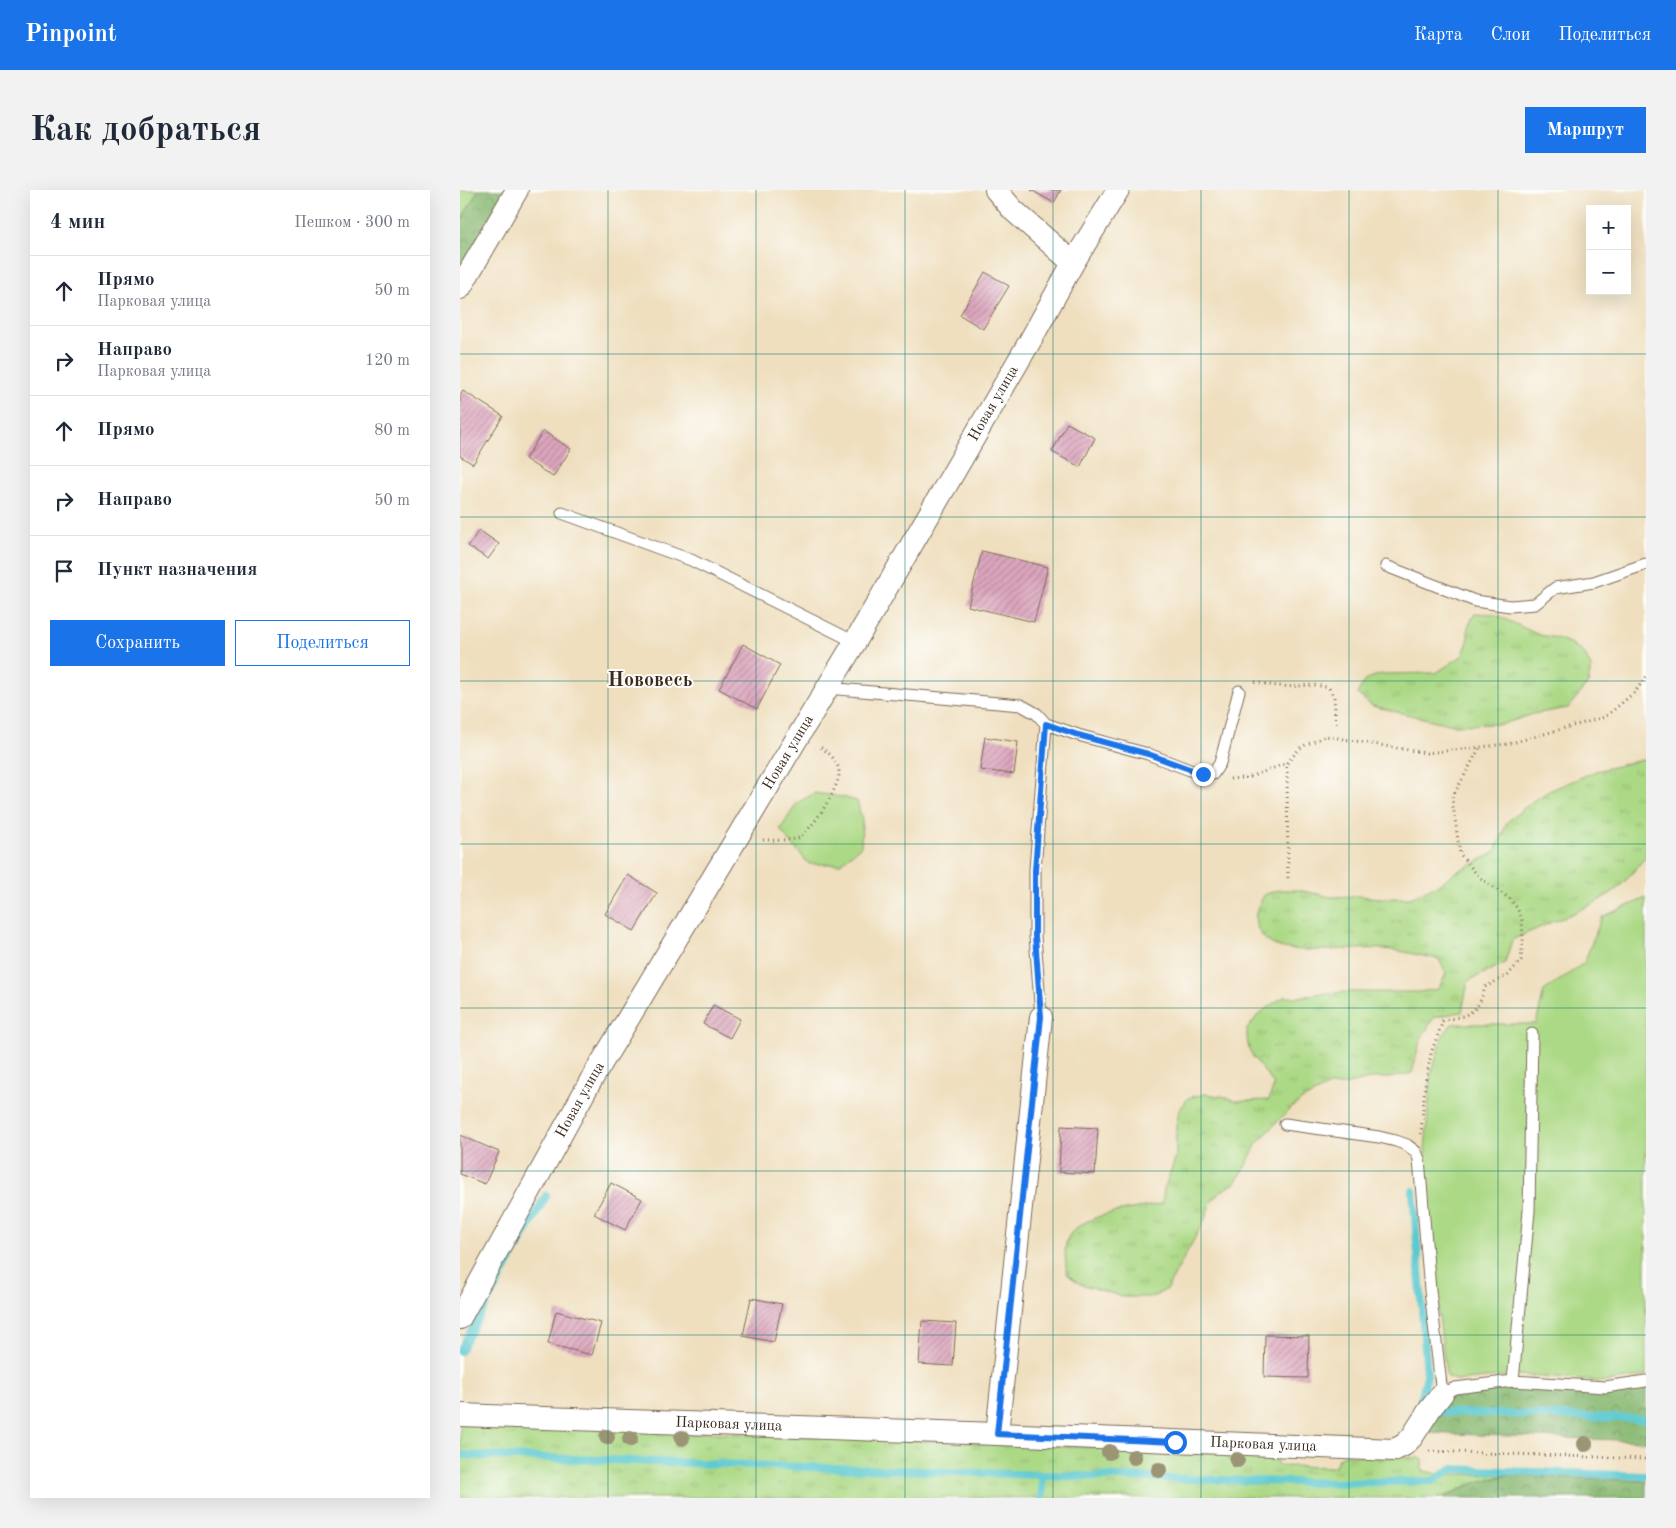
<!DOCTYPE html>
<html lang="ru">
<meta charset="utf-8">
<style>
:root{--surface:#fff;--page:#f2f2f3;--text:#1f2937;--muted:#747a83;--line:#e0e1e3;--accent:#1a73e8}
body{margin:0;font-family:"Old Standard TT",serif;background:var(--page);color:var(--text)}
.controls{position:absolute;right:15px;top:15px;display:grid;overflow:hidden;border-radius:0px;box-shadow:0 5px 20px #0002}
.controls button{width:45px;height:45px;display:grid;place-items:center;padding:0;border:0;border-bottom:1px solid var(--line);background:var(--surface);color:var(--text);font:25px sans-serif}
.stop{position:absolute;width:15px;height:15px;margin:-11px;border:4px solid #1a73e8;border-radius:50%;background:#fff}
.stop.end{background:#1a73e8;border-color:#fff;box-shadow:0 1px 5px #0008}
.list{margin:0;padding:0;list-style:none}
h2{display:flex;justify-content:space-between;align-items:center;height:65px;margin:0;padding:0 20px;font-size:21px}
h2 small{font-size:16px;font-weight:400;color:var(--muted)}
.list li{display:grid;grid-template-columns:32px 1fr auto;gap:15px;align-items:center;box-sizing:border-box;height:70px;padding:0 20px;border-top:1px solid var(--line)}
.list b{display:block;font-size:19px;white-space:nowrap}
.list p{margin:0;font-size:16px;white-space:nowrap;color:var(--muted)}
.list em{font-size:16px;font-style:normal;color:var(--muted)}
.actions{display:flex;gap:10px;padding:15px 20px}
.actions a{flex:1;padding:11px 0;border:1px solid var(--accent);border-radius:0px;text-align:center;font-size:18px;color:var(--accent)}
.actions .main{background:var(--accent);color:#fff}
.icon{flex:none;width:28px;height:28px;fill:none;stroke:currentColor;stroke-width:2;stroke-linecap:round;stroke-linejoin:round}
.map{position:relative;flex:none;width:1186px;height:1308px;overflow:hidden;border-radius:0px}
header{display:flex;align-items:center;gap:30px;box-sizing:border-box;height:70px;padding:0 25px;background:var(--accent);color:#fff}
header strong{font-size:24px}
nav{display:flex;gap:28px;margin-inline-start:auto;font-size:18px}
.intro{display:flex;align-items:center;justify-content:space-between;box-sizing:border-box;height:120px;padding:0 30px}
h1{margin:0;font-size:35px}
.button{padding:12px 22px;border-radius:0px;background:var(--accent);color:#fff;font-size:18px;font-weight:700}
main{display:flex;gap:30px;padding:0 30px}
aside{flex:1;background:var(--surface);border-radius:0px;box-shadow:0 5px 20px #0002}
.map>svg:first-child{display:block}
.grass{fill:url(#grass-tufts);stroke:#748252}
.forest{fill:url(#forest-crowns);stroke:#627248}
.green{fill:#acd985;stroke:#748252}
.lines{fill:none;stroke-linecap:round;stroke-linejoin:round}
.stream{stroke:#5bc9d0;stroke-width:8}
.building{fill:url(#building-hatch)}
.service-casing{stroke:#7a6956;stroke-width:13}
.minor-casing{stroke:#7a6956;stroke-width:24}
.path{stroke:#7a6956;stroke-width:3;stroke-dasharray:1 4;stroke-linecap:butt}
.service{stroke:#fff;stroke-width:11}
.minor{stroke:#fff;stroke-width:22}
.tree{fill:#9b9475}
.route{stroke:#1a73e8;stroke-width:6}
.grid{fill:none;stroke:#0f766e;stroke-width:1;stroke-opacity:0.55}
.labels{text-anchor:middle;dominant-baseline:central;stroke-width:4;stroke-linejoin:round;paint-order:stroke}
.street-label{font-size:15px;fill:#3b2a1e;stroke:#fdfcf7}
.district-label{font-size:20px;font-weight:bold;fill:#3b2a1e;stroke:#fdfcf7}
</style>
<header>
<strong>Pinpoint</strong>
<nav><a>Карта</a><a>Слои</a><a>Поделиться</a></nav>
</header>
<div class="intro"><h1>Как добраться</h1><a class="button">Маршрут</a></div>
<main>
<aside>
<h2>4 мин<small>Пешком · 300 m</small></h2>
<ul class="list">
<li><svg class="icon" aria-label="ahead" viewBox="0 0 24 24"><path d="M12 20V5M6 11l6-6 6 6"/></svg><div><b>Прямо</b><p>Парковая улица</p></div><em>50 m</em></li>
<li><svg class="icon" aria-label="right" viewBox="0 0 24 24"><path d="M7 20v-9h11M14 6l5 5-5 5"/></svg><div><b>Направо</b><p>Парковая улица</p></div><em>120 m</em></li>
<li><svg class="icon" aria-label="ahead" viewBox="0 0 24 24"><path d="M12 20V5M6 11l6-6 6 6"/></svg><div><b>Прямо</b></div><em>80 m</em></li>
<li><svg class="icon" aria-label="right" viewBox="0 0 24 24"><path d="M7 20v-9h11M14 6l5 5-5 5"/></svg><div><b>Направо</b></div><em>50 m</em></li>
<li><svg class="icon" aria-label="arrive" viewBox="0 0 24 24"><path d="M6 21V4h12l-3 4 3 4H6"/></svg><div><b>Пункт назначения</b></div></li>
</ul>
<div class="actions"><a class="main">Сохранить</a><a>Поделиться</a></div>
</aside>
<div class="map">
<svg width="1186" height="1308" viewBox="0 0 1186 1308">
<defs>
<pattern id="grass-tufts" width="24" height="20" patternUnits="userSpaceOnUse" patternTransform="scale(1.25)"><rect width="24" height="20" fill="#acd985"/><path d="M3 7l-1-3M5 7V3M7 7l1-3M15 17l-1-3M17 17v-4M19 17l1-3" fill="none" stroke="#95ba72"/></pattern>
<pattern id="forest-crowns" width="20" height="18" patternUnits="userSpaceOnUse" patternTransform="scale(1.25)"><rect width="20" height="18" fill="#89b972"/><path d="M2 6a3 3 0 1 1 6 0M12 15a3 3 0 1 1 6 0" fill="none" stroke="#71975d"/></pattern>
<pattern id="building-hatch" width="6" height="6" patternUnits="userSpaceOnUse" patternTransform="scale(1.25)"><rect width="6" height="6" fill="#dca6be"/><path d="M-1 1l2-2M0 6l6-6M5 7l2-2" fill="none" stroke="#b4879a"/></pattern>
</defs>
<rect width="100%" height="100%" fill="#fdfcf7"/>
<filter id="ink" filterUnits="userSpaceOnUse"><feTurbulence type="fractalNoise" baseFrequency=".02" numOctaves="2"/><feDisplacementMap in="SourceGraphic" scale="10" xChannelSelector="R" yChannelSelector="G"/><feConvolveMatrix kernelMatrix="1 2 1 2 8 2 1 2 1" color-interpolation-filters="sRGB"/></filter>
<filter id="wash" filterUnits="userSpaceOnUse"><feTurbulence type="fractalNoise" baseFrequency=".0096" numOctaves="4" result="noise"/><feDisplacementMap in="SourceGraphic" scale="20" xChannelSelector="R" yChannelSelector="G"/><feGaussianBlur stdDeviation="1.12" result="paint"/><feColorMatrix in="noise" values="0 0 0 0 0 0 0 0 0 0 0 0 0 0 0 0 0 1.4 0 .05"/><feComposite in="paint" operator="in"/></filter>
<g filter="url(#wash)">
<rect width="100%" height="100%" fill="#efdfbf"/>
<path class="grass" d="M1015 423 1034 424 1079 445 1097 448 1112 454 1124 463 1131 477 1128 493 1108 518 1073 524 1043 534 993 535 912 516 897 504 906 489 922 484 976 483 1002 466 1008 452V437Z
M1186 569V666C1177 677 1163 696 1151 703 1120 723 1085 734 1052 750L1045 773 1008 791 1002 822 974 827 960 851 952 883 928 888H913L884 895 869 896 842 910 830 919 797 953 783 981 774 994 759 1002 750 1014 745 1029 707 1099 693 1107H664L620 1094 607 1084C606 1074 604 1063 606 1053 613 1023 677 1019 702 1014L704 999 716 967V937L719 921 728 908 745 904 762 906 778 911 809 910 814 895C807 883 790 867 788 855 787 850 787 844 787 839L798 825 811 815 824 807H840L855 804 888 802H959L978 799 986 784 979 769C960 766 941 760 922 759 895 757 836 765 814 755 806 751 802 747 798 739 792 726 798 715 805 704L820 700H838L871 707 901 706 918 708H950L981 693 994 683 1034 663 1041 648 1047 632 1073 611 1089 601 1136 581Z
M0 1233 809 1264 814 1267 819 1276 875 1277 878 1268 884 1265 962 1268V1280L978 1284 1050 1285C1034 1288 1018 1291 1003 1298 993 1303 987 1307 976 1308H0Z"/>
<path class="forest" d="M18 0H46L0 79V32Z
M1068 1197 1145 1202 1186 1197V1251L963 1243 988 1207 1029 1200Z
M1050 1285 1186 1291V1308H977C987 1307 993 1303 1003 1298 1018 1291 1034 1288 1050 1285Z"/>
<path class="green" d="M0 0H18L0 32Z
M355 603 382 607 397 611 402 630 401 656 380 674H349L320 640 337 613Z
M1186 708V1186L1145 1192 1058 1185 997 1191 988 1187 986 1184 972 1070 965 961 971 885 983 845 992 834H1076L1084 801 1124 773 1142 727Z"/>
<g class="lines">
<path class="stream" d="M953 1001 967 1185 961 1211
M0 1161 86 1006
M982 1222 1186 1229
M0 1265 582 1285 873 1293 973 1291 992 1279 1186 1286
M582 1285V1308"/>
</g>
<g id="blocks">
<path class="building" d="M571 0H601L594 13Z
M525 82 549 96 523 139 500 125Z
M3 201 43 226 13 274 0 266V206Z
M607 233 635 248 620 277 592 262Z
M83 241 111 259 93 287 65 269Z
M19 340 39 354 28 369 8 356Z
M522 361 588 377 574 432 508 416Z
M283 454 320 475 297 519 259 499Z
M525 547 558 552 554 584 520 580Z
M168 685 197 703 174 741 145 724Z
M253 815 280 829 270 848 243 834Z
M601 936 638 938 635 984 599 982Z
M0 945 39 962 25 994 0 984Z
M151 993 182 1009 165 1040 134 1024Z
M291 1108 322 1114 314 1152 283 1146Z
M96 1121 141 1133 132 1165 88 1154Z
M462 1131 496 1133 493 1176 459 1174Z
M805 1145 849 1146 848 1188 804 1187Z"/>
</g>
</g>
<g filter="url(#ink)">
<use href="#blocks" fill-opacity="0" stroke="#7a6956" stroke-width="1"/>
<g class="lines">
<g class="service-casing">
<path id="service" d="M102 323 231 370 395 452
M926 376 1015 411 1050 416 1075 414 1095 398 1134 392 1186 374
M367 498 561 515 577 524 586 534 618 545 688 564 743 585 753 584 760 573 779 501
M581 827 575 746V680L586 534
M825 934 919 947 936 951 947 955 956 962 959 969 970 1100 982 1204 995 1198 1053 1191 1145 1197 1186 1191
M1053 1191 1069 1021 1072 844"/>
</g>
<g class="minor-casing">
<g id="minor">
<path d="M536 0 553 20 613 73"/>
<path d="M0 98 57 0"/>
<path id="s1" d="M0 1128 130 892 395 452 570 151 613 73 658 0"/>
<path id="s2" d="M0 1225 537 1244 934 1260 944 1255 952 1247 970 1219 982 1204"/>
<path d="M537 1244 581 827"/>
</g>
</g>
<path class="path" d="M795 492C804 494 813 496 822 496 840 498 851 492 869 498L874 507 876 535
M770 589 790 587 827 573
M303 650C312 650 331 651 338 648 351 642 380 596 379 583 379 570 367 562 359 556
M828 688 827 573 841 557 866 546 966 563 1048 554 1145 527 1175 502 1186 487
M961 944 965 895 971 863 983 831C1009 824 1017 826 1025 797L1048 785 1056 776 1061 770 1063 750 1062 729 1057 718 1050 709 1019 687 1000 664 992 608 1020 557
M969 1261 1186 1269"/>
<use href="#service" class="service"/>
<use href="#minor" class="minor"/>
</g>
<g class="tree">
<circle cx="147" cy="1247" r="8"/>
<circle cx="222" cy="1248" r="8"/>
<circle cx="170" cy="1249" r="8"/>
<circle cx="1125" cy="1254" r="8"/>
<circle cx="649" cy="1262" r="8"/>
<circle cx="674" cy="1267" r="8"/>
<circle cx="777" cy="1270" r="8"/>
<circle cx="699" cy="1280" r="8"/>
</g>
</g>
<g class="lines" filter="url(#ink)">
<path class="route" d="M715 1252 537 1244 581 827 575 746V680L586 534 618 545 688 564 743 584"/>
</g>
<path class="grid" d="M148 0V1308M296 0V1308M445 0V1308M593 0V1308M741 0V1308M889 0V1308M1038 0V1308M0 164H1186M0 327H1186M0 491H1186M0 654H1186M0 818H1186M0 981H1186M0 1145H1186"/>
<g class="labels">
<g class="street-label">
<text stroke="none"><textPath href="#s1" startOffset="1059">Новая улица</textPath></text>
<text stroke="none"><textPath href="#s1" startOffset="654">Новая улица</textPath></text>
<text stroke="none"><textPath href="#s1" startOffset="249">Новая улица</textPath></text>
<text stroke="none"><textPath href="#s2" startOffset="269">Парковая улица</textPath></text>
<text stroke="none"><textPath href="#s2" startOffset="804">Парковая улица</textPath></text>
</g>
<g class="district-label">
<text x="190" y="491">Нововесь</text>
</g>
</g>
</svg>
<div class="controls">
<button>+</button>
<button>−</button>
</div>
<div class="stop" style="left:715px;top:1252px"></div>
<div class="stop end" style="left:743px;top:584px"></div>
</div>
</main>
